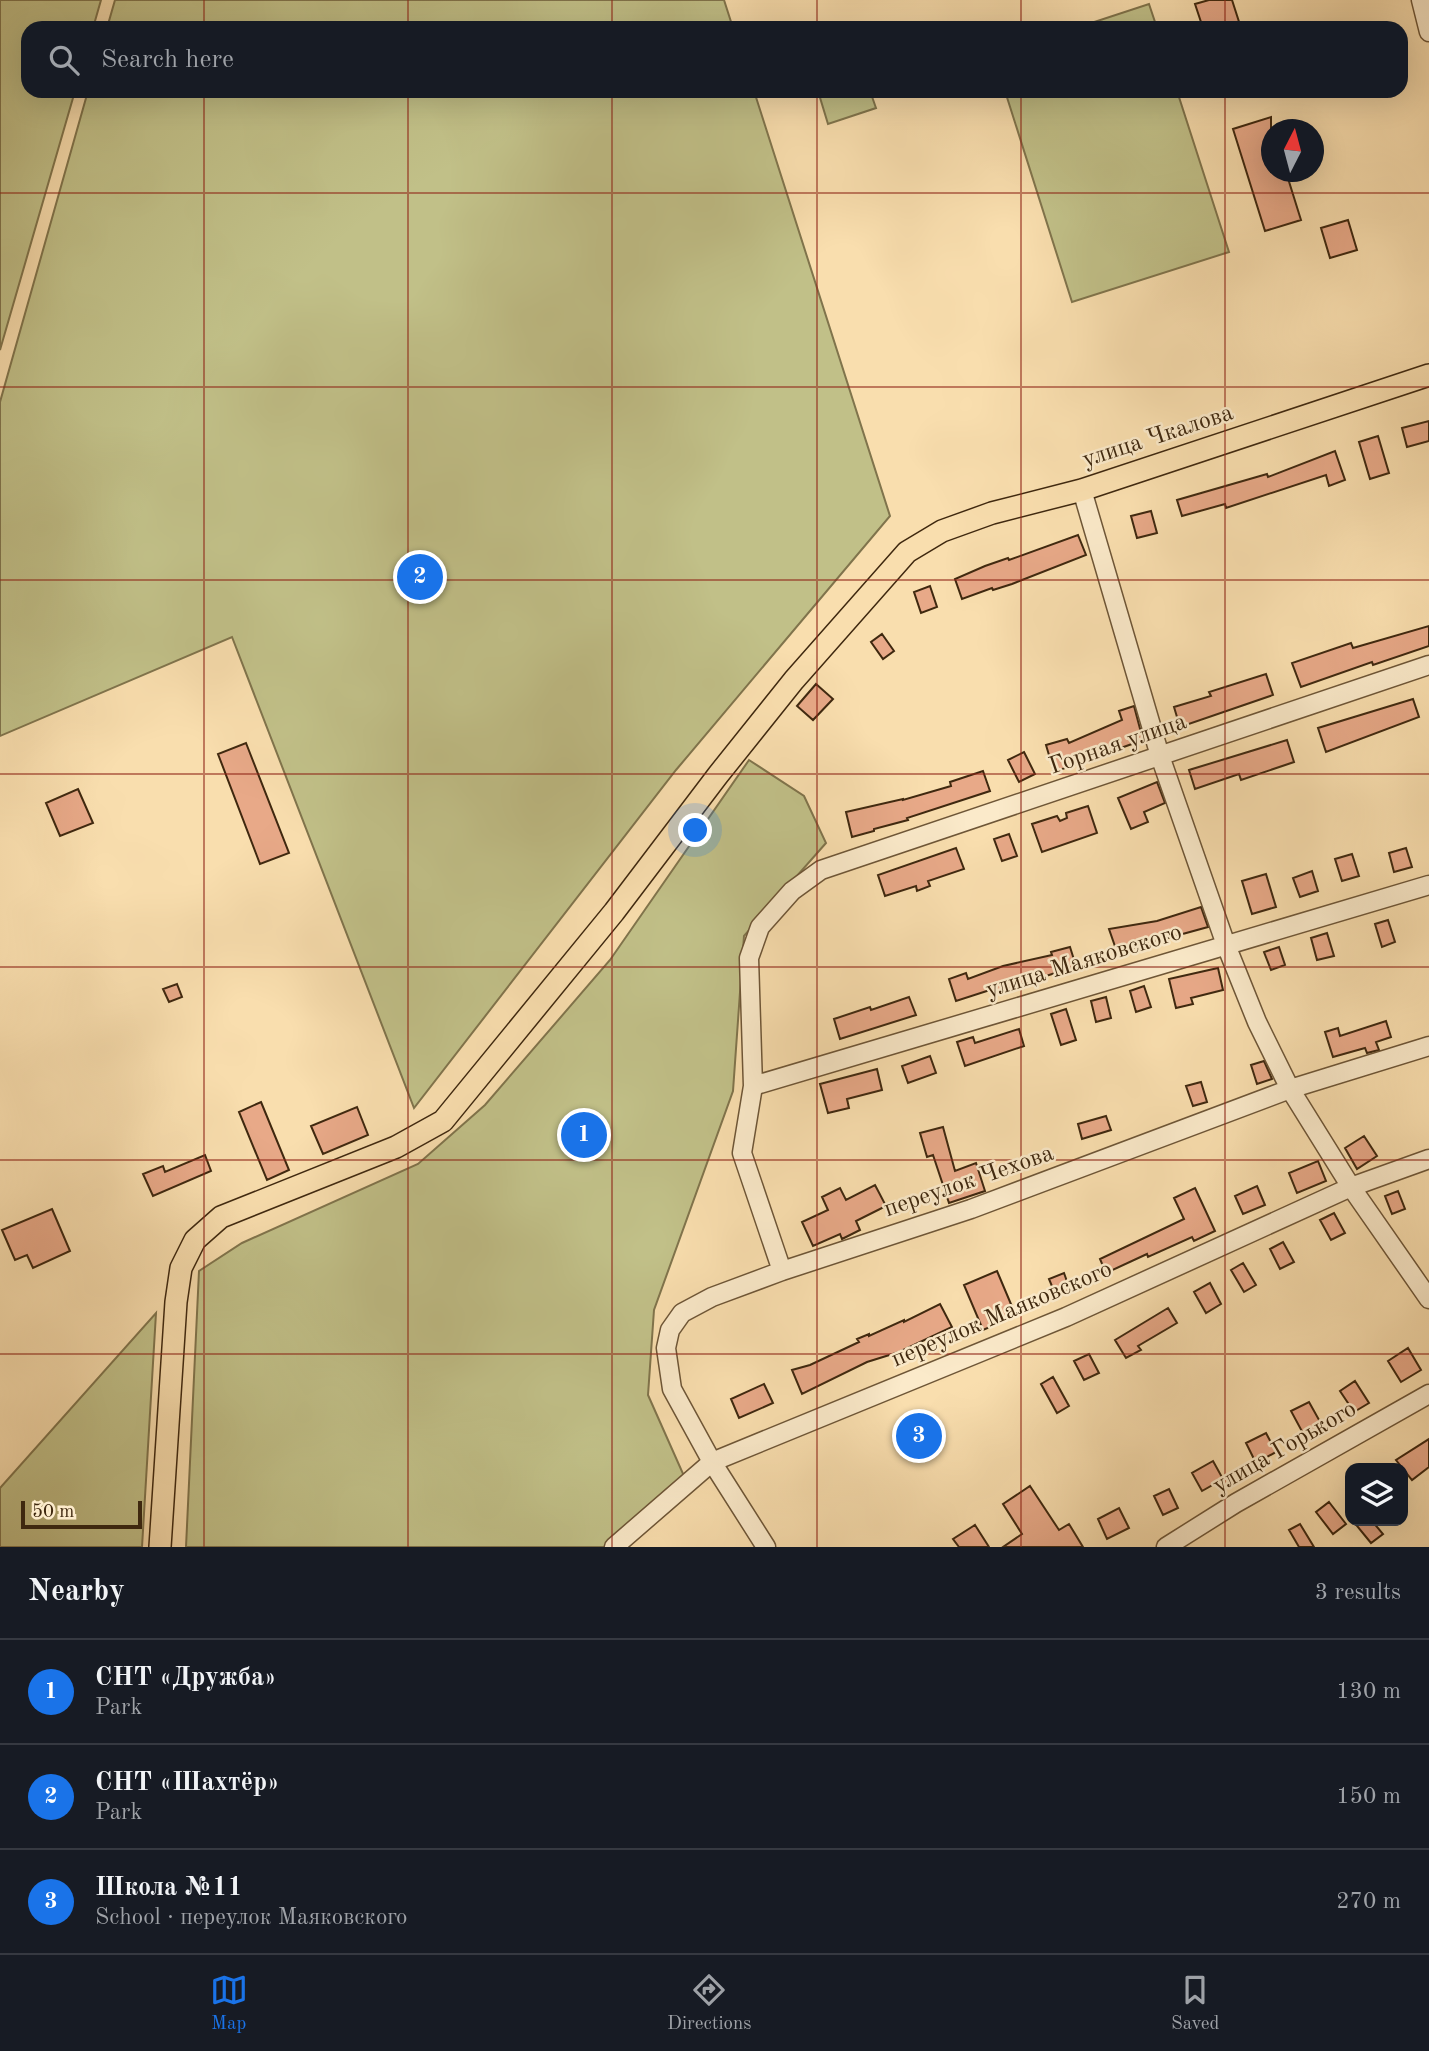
<!DOCTYPE html>
<meta charset="utf-8">
<style>
:root{--surface:#171b24;--page:#242831;--text:#f1f3f6;--muted:#9ea1a6;--line:#363941;--accent:#1a73e8}
body{margin:0;font-family:"Old Standard TT",serif;background:var(--page);color:var(--text)}
.controls{position:absolute;right:21px;bottom:21px;display:grid;overflow:hidden;border-radius:14px;box-shadow:0 7px 28px #0002}
.controls button{width:63px;height:63px;display:grid;place-items:center;padding:0;border:0;border-bottom:2px solid var(--line);background:var(--surface);color:var(--text);font:35px sans-serif}
.compass{position:absolute;left:1261px;top:119px;width:63px;height:63px;border-radius:50%;background:var(--surface);box-shadow:0 7px 28px #0002;rotate:6deg}
.scale{position:absolute;left:21px;bottom:18px;width:121px;box-sizing:border-box;padding-left:7px;border:4px solid #3f280f;border-top:0;font-size:19px;line-height:24px;white-space:nowrap;color:#3f280f;-webkit-text-stroke:5px #fbeaca;paint-order:stroke}
.you{position:absolute;left:696px;top:831px;width:24px;height:24px;margin:-18px;border:5px solid #fff;border-radius:50%;background:#1a73e8;box-shadow:0 0 0 10px #1a73e833}
.badge{display:grid;place-items:center;width:46px;height:46px;border-radius:50%;background:var(--accent);color:#fff;font-size:23px;font-weight:700}
.pin{position:absolute;translate:-50% -50%;border:4px solid #fff;box-shadow:0 2px 7px #0006}
.list{margin:0;padding:0;list-style:none}
h2{display:flex;justify-content:space-between;align-items:center;height:91px;margin:0;padding:0 28px;font-size:30px}
h2 small{font-size:23px;font-weight:400;color:var(--muted)}
.list li{display:grid;grid-template-columns:46px 1fr auto;gap:21px;align-items:center;box-sizing:border-box;height:105px;padding:0 28px;border-top:2px solid var(--line)}
.list b{display:block;font-size:26px;white-space:nowrap}
.list p{margin:0;font-size:23px;white-space:nowrap;color:var(--muted)}
.list em{font-size:23px;font-style:normal;color:var(--muted)}
.icon{flex:none;width:38px;height:38px;fill:none;stroke:currentColor;stroke-width:2;stroke-linecap:round;stroke-linejoin:round}
.map{position:relative;flex:none;width:1429px;height:1547px;overflow:hidden}
.search{position:absolute;background:var(--surface);box-shadow:0 7px 28px #0002;left:21px;right:21px;top:21px;height:77px;display:flex;align-items:center;gap:18px;box-sizing:border-box;padding:0 24px;border-radius:21px;color:var(--muted);font-size:26px}
.sheet{height:406px;background:var(--surface)}
nav{display:flex;justify-content:space-around;align-items:center;box-sizing:border-box;height:98px;border-top:2px solid var(--line);background:var(--surface);font-size:19px;color:var(--muted)}
nav a{display:grid;justify-items:center;gap:4px}
nav .on{color:var(--accent)}
.map>svg:first-child{display:block}
.green{fill:#c1c088;stroke:#80744c;stroke-width:2}
.building{fill:#e8a988;stroke:#3f280f;stroke-width:2}
.lines{fill:none;stroke-linecap:round;stroke-linejoin:round}
.minor-casing{stroke:#6e5637;stroke-width:21}
.major-casing{stroke:#3f280f;stroke-width:24}
.minor{stroke:#fbeaca;stroke-width:18}
.major{stroke:#f9deae;stroke-width:21}
.grid{fill:none;stroke:#8f2418;stroke-width:2;stroke-opacity:0.55}
.labels{text-anchor:middle;dominant-baseline:central;stroke-width:5;stroke-linejoin:round;paint-order:stroke}
.street-label{font-size:24px;fill:#3f280f;stroke:#fbeaca}
</style>
<div class="map">
<svg width="1429" height="1547" viewBox="0 0 1429 1547">
<rect width="100%" height="100%" fill="#f9deae"/>
<filter id="stains"><feTurbulence type="fractalNoise" baseFrequency=".00286" numOctaves="4"/><feColorMatrix values="0 0 0 0 .2 0 0 0 0 .09 0 0 0 0 .02 0 0 0 .5 -.17"/></filter>
<radialGradient id="worn" r=".72"><stop offset=".6" stop-color="#630" stop-opacity="0"/><stop offset="1" stop-color="#630" stop-opacity=".3"/></radialGradient>
<path class="green" d="M0 0H101L93 28H28V91H75L0 350Z
M115 0H724L733 28H107Z
M1149 4 1157 28H1076Z
M88 91H754L890 516 676 770 414 1108 232 637 0 736V402Z
M818 91H870L876 108 828 124Z
M1005 91H1177L1229 252 1072 302Z
M749 760 804 796 826 843 744 936 733 1091 654 1310 648 1395 688 1485 615 1547H186L199 1271 242 1243 418 1164 485 1105 610 960Z
M156 1313 142 1547H0V1488Z"/>
<path class="building" d="M1209 0H1232L1241 28H1203L1195 4Z
M1271 117V172H1286L1301 220 1265 231 1233 129Z
M1348 220 1357 250 1330 258 1321 228Z
M1429 421V441L1407 447 1402 428Z
M1378 436 1389 473 1370 479 1359 442Z
M1335 451 1345 480 1329 486 1326 475 1226 508 1225 504 1182 516 1177 500 1267 474 1268 477Z
M1151 511 1157 533 1137 538 1131 516Z
M1078 535 1086 555 1012 584 993 590 992 588 962 599 955 579 985 566 1008 558 1009 560Z
M930 586 937 607 921 613 914 592Z
M1429 626V646L1373 665 1372 662 1301 687 1292 663 1351 643 1353 648Z
M882 634 894 651 883 659 871 642Z
M1266 674 1273 695 1180 727 1174 707 1211 696 1209 692Z
M816 684 833 699 813 720 797 706Z
M1413 699 1419 717 1326 752 1318 728Z
M1134 706 1143 740 1054 772 1046 745 1067 739 1069 743 1122 720 1119 711Z
M1287 740 1294 762 1241 780 1239 774 1195 789 1189 770Z
M246 743 289 853 260 864 218 754Z
M1024 752 1035 774 1019 782 1008 760Z
M983 771 990 791 907 818 908 820 874 829V831L852 837 846 812 903 799V800L951 786 950 782Z
M1157 782 1165 803 1144 812 1148 822 1131 829 1118 798Z
M78 789 93 823 60 836 46 803Z
M1088 806 1097 833 1042 852 1032 824 1057 816 1060 821 1067 818 1066 813Z
M1009 834 1017 856 1002 861 994 839Z
M956 848 964 869 928 881 930 886 917 891 916 886 885 896 878 875Z
M1406 848 1412 867 1394 872 1389 853Z
M1352 854 1359 876 1342 881 1335 859Z
M1312 871 1318 891 1300 897 1293 878Z
M1266 874 1276 907 1252 914 1242 881Z
M1201 907 1208 927 1117 952 1109 929 1157 921Z
M1388 920 1395 942 1382 947 1375 924Z
M1327 933 1334 956 1317 960 1311 938Z
M1070 947 1076 966 995 993 993 989 956 1001 949 979 966 973 968 979 1003 966 1052 955 1051 952Z
M1279 947 1285 965 1271 970 1264 952Z
M1218 968 1223 990 1191 998 1193 1004 1176 1008 1169 979Z
M177 984 182 997 169 1002 163 989Z
M1144 986 1151 1007 1136 1012 1130 991Z
M909 997 916 1015 840 1039 834 1019 870 1007 871 1010Z
M1106 997 1111 1018 1096 1022 1091 1001Z
M1066 1009 1076 1040 1061 1045 1051 1014Z
M1386 1021 1391 1037 1376 1042 1379 1050 1367 1053 1365 1048 1333 1057 1325 1032 1338 1028 1340 1036Z
M1019 1029 1024 1046 965 1066 957 1042 973 1037 975 1043Z
M930 1056 936 1073 908 1083 902 1066Z
M1264 1061 1272 1079 1257 1084 1251 1065Z
M877 1069 882 1090 847 1099 849 1108 828 1113 820 1084Z
M1201 1082 1207 1102 1193 1106 1186 1086Z
M261 1102 289 1170 267 1180 239 1112Z
M357 1107 368 1135 323 1154 311 1126Z
M1106 1116 1111 1130 1082 1139 1078 1124Z
M943 1127 955 1171 976 1163 985 1191 949 1203 933 1155 927 1157 920 1133Z
M1364 1136 1377 1156 1357 1169 1345 1148Z
M205 1155 211 1171 153 1196 143 1174 163 1166 165 1172Z
M1318 1161 1326 1181 1297 1193 1289 1173Z
M875 1185 886 1206 856 1221 860 1230 842 1239 840 1234 813 1246 802 1222 828 1210 822 1197 840 1188 846 1200Z
M1257 1186 1265 1205 1243 1214 1235 1196Z
M1195 1188 1215 1231 1194 1241 1192 1237 1148 1257 1147 1254 1106 1273 1100 1259 1184 1219 1174 1198Z
M1398 1191 1405 1209 1392 1214 1385 1196Z
M52 1209 70 1251 33 1268 27 1255 15 1260 2 1230Z
M1334 1213 1345 1233 1331 1240 1320 1220Z
M1283 1242 1294 1262 1280 1269 1270 1249Z
M1243 1263 1256 1285 1244 1292 1231 1270Z
M997 1271 1016 1316 983 1330 964 1285Z
M1064 1273 1070 1290 1056 1296 1049 1279Z
M1210 1283 1221 1304 1206 1313 1194 1292Z
M940 1304 952 1327 899 1352 867 1362 802 1394 792 1370 810 1365 859 1342 857 1339 869 1334V1336L904 1320V1322Z
M1168 1308 1177 1323 1138 1346 1141 1350 1126 1358 1115 1340Z
M1408 1348 1421 1370 1401 1382 1388 1361Z
M1089 1354 1099 1373 1084 1380 1074 1361Z
M1053 1377 1069 1406 1057 1413 1041 1384Z
M1355 1381 1369 1403 1354 1412 1340 1391Z
M764 1384 773 1403 739 1418 731 1399Z
M1309 1402 1323 1427 1305 1437 1291 1411Z
M1266 1433 1276 1452 1256 1463 1246 1443Z
M1429 1439V1467L1412 1480 1396 1460Z
M1213 1461 1223 1479 1202 1491 1192 1473Z
M1030 1486 1059 1530 1069 1524 1083 1547H1003L1022 1534 1003 1504Z
M1169 1489 1178 1508 1163 1515 1154 1496Z
M1329 1502 1346 1524 1333 1534 1316 1512Z
M1119 1508 1129 1528 1107 1539 1098 1519Z
M1353 1521H1372L1383 1534 1371 1543Z
M1300 1524 1314 1547H1299L1289 1530Z
M975 1525 989 1547H959L953 1539Z"/>
<g class="lines">
<g class="minor-casing">
<path id="minor" d="M1421 0 1429 32
M1082 490 1160 756 1226 945 1257 1022 1290 1089 1351 1187 1429 1299
M753 1086 1429 885
M782 1271 742 1153 753 1086 749 958 760 927 792 891 821 870 1429 665
M614 1547 712 1462 1066 1317 1351 1187 1429 1159
M766 1547 712 1462 672 1389 666 1348 670 1330 682 1313 712 1297 782 1271 971 1209 1290 1089 1429 1046
M1166 1547 1236 1503 1429 1394"/>
</g>
<g class="major-casing">
<path id="major" d="M160 1547 176 1302 181 1268 195 1240 221 1217 396 1147 443 1121 614 912 718 775 794 680 907 552 942 531 992 513 1082 490 1429 375"/>
</g>
<use href="#minor" class="minor"/>
<use href="#major" class="major"/>
</g>
<path class="grid" d="M204 0V28M408 0V28M612 0V28M817 0V28M1021 0V28M1225 0V28M204 91V1547M408 91V1547M612 91V1547M817 91V1547M1021 91V1547M1225 91V1547M0 193H1429M0 387H1429M0 580H1429M0 774H1429M0 967H1429M0 1160H1429M0 1354H1429"/>
<g class="labels">
<g class="street-label">
<text transform="translate(1158 437) rotate(-18)">улица Чкалова</text>
<text transform="translate(1118 745) rotate(-19)">Горная улица</text>
<text transform="translate(1084 962) rotate(-17)">улица Маяковского</text>
<text transform="translate(969 1182) rotate(-19)">переулок Чехова</text>
<text transform="translate(1002 1315) rotate(-23)">переулок Маяковского</text>
<text transform="translate(1285 1448) rotate(-30)">улица Горького</text>
</g>
</g>
<rect width="100%" height="100%" filter="url(#stains)"/>
<rect width="100%" height="100%" fill="url(#worn)"/>
</svg>
<div class="controls">
<button><svg class="icon" aria-label="layers" viewBox="0 0 24 24"><path d="M12 4l9 5-9 5-9-5zM3 14l9 5 9-5"/></svg></button>
</div>
<svg class="compass" viewBox="-18 -18 36 36"><path d="M0-13l5 13h-10z" fill="#e53935"/><path d="M0 13l5-13h-10z" fill="#9ea1a6"/></svg>
<div class="scale">50 m</div>
<div class="you"></div>
<div class="pin badge" style="left:584px;top:1135px">1</div>
<div class="pin badge" style="left:420px;top:577px">2</div>
<div class="pin badge" style="left:919px;top:1436px">3</div>
<div class="search"><svg class="icon" aria-label="search" viewBox="0 0 24 24"><circle cx="10" cy="10" r="6"/><path d="M15 15l6 6"/></svg>Search here</div>
</div>
<section class="sheet">
<h2>Nearby<small>3 results</small></h2>
<ul class="list">
<li><span class="badge">1</span><div><b>СНТ «Дружба»</b><p>Park</p></div><em>130 m</em></li>
<li><span class="badge">2</span><div><b>СНТ «Шахтёр»</b><p>Park</p></div><em>150 m</em></li>
<li><span class="badge">3</span><div><b>Школа №11</b><p>School · переулок Маяковского</p></div><em>270 m</em></li>
</ul>
</section>
<nav>
<a class="on"><svg class="icon" aria-label="map" viewBox="0 0 24 24"><path d="M3 6l6-2 6 2 6-2v14l-6 2-6-2-6 2zM9 4v14M15 6v14"/></svg>Map</a>
<a><svg class="icon" aria-label="directions" viewBox="0 0 24 24"><path d="M12 3l9 9-9 9-9-9zM9 14v-3h6M13 9l2 2-2 2"/></svg>Directions</a>
<a><svg class="icon" aria-label="saved" viewBox="0 0 24 24"><path d="M7 4h10v16l-5-4-5 4z"/></svg>Saved</a>
</nav>
